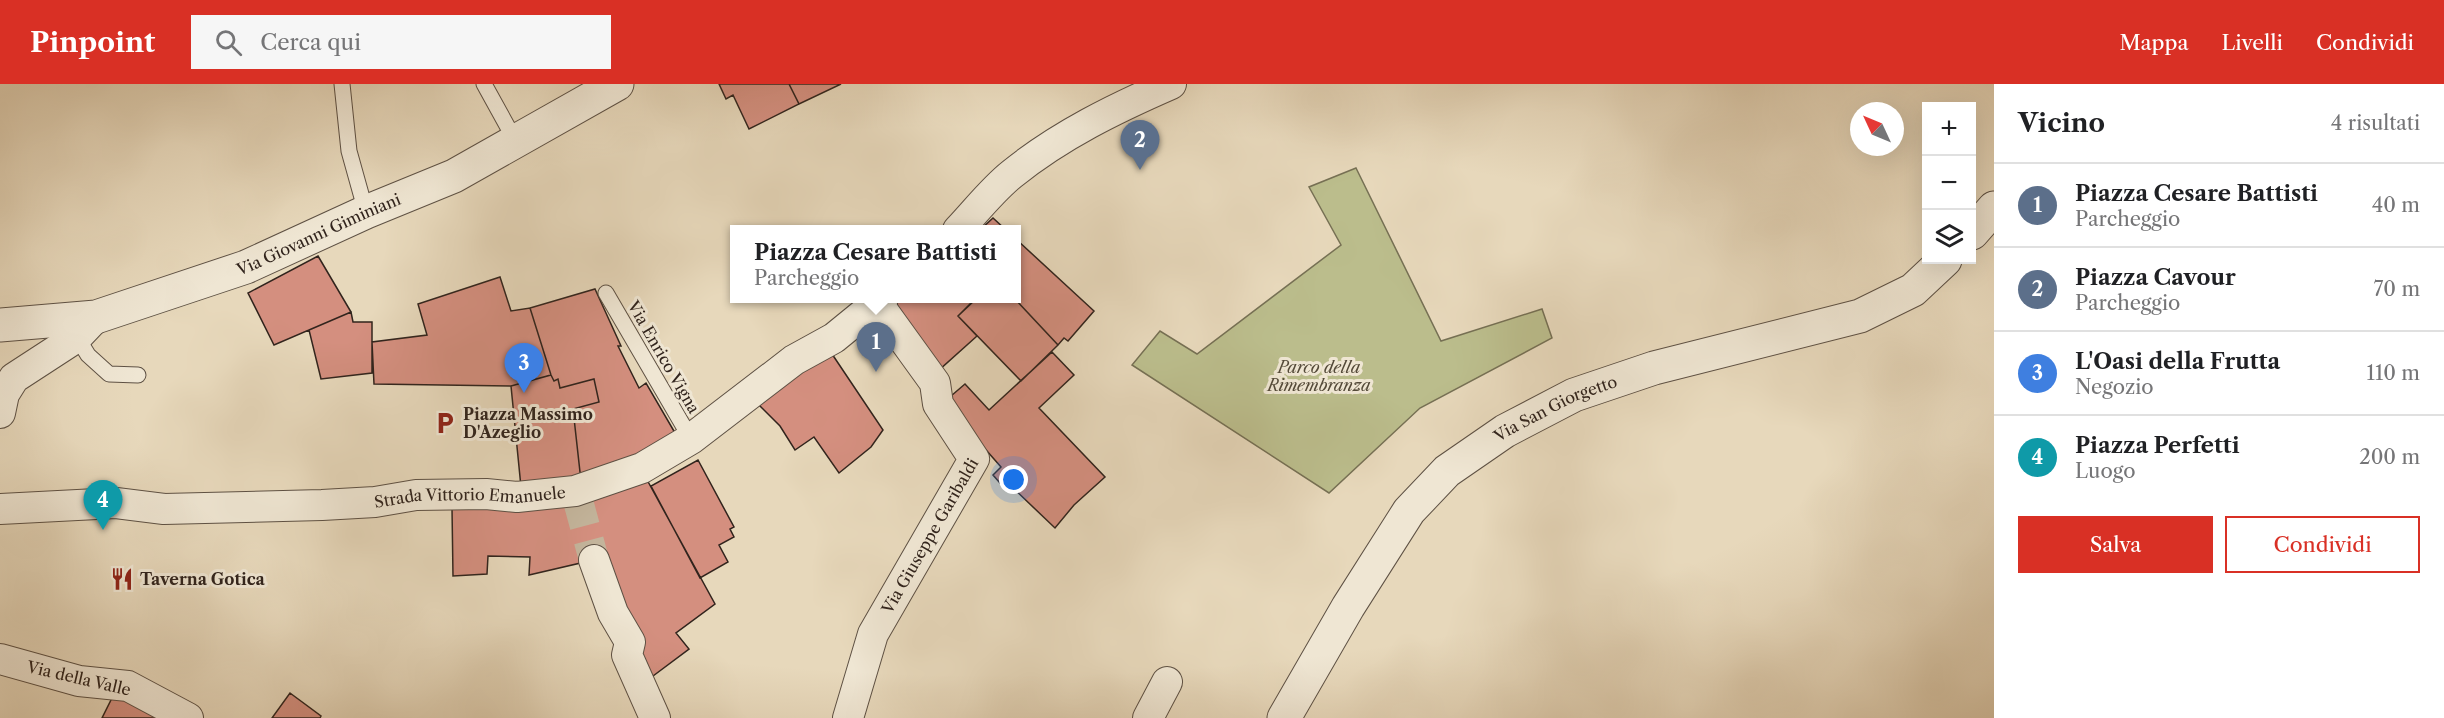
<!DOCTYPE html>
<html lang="it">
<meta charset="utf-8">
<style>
:root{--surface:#fff;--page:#f6f6f6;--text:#202124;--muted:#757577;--line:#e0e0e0;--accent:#d93025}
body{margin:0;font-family:"Libre Caslon Text",serif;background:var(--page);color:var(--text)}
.controls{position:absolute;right:18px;top:18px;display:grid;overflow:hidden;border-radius:0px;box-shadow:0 6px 24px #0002}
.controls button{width:54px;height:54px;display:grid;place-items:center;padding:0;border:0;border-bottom:2px solid var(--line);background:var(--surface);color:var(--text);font:30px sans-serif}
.compass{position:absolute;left:1850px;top:18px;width:54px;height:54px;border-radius:50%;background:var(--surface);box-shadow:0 6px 24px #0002;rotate:314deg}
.you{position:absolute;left:1014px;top:396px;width:21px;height:21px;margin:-15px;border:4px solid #fff;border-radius:50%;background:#1a73e8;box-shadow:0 0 0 9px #1a73e833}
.badge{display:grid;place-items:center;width:39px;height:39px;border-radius:50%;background:var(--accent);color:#fff;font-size:20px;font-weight:700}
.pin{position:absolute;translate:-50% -50px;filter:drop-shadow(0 2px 3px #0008)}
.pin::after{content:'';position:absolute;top:32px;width:21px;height:18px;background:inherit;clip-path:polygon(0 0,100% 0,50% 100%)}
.popup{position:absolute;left:730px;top:141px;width:291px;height:78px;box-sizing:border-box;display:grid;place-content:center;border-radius:0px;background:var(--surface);filter:drop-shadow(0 2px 4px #0005);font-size:20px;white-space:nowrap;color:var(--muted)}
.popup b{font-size:22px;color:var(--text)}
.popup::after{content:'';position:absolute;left:50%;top:100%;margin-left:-12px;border:12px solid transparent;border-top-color:var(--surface)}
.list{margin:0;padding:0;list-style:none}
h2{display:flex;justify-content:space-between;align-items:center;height:78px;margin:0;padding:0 24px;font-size:26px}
h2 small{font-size:20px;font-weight:400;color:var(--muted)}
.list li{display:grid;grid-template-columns:39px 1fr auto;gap:18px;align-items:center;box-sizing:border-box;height:84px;padding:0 24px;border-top:2px solid var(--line)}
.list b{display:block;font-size:22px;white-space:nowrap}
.list p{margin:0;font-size:20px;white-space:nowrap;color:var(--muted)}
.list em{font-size:20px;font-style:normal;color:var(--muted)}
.actions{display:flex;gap:12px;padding:18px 24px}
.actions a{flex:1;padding:14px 0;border:2px solid var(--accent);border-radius:0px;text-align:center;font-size:21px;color:var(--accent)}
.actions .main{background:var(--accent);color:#fff}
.icon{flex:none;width:33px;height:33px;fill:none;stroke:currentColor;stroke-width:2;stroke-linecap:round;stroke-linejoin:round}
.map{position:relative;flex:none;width:1994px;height:634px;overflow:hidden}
header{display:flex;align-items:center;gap:36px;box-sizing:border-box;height:84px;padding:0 30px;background:var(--accent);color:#fff}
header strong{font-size:28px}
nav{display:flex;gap:33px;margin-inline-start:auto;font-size:21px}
.search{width:420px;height:54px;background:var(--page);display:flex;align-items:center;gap:15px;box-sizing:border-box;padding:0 21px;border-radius:0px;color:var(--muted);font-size:22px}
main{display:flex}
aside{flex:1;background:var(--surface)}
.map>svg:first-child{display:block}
.green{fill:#bbbd8c;stroke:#767054;stroke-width:1.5}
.building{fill:#d48f7f;stroke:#31241d;stroke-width:1.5}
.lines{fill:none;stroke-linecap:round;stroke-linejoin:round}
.minor-tunnel{stroke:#c3b49b;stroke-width:30;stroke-dasharray:30 15;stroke-linecap:butt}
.service-casing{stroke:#5e5144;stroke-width:17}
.minor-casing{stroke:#5e5144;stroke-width:32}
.tertiary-casing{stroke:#5e5144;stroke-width:35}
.service{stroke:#efe6d3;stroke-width:15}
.minor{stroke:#efe6d3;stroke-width:30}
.tertiary{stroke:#efe6d3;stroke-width:33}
.labels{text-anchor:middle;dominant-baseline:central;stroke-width:6;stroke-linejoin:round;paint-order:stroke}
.street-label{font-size:16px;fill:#31241d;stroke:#efe6d3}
.park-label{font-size:16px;font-style:italic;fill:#544a39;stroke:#efe6d3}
.poi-label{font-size:16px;font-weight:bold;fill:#31241d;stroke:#efe6d3;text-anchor:start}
</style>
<header>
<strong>Pinpoint</strong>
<div class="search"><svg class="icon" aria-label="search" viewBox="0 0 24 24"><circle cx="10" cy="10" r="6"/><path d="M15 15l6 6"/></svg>Cerca qui</div>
<nav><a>Mappa</a><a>Livelli</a><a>Condividi</a></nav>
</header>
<main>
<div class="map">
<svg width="1994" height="634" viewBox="0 0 1994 634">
<rect width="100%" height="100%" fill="#e7d8bb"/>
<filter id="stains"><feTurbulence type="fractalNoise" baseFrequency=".00333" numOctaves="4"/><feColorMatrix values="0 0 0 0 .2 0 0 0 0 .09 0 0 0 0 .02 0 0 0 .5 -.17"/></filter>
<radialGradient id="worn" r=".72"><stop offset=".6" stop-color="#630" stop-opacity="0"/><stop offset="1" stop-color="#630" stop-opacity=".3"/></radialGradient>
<path class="green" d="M1356 84 1441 257 1542 225 1552 254 1420 324 1329 409 1132 281 1160 247 1197 270 1341 161 1309 103Z"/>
<path class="building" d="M719 0H789L799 20 749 45 733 11 726 15Z
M789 0H841L799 20Z
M993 134 1006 146H980Z
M1017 156 1094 227 1068 257 1064 254 1058 261 1014 214H1017Z
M318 172 351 228 274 261 248 209Z
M500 193 511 227 530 224 551 291 511 302 374 300 372 258 427 251 418 220Z
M595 205 621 262H618L639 304 646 299 678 354 581 397 573 325 599 318 594 295 560 304 558 295 554 297 551 291 530 224Z
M899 214H972L974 217 958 232 977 252 939 286 893 219Z
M976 214H1014L1058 261 1021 297 958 232Z
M351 228 353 238H372V289L321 295 309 246Z
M828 264 883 346 871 363 839 389 814 353 795 366 780 342 754 316Z
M1052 268 1074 291 1039 324 1105 393 1074 421 1055 444 1011 402 1007 407 993 391 1001 383 944 318 965 300 989 326Z
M551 291 554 297 558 295 560 304 594 295 599 318 573 325 581 397 521 403 511 302Z
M698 376 734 443 730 445 734 453 719 461 728 478 700 494 651 402Z
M646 394 715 520 676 549 689 565 649 595 633 566 598 475 529 491 530 473 488 472 487 490 453 492 452 424Z
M116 606 174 634H102Z
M290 609 321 632 320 634H272Z"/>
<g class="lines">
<path class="minor-tunnel" d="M577 413 594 476"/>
<g class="service-casing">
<path id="service" d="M342 0 349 67 366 128
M484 0 516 58
M606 209 691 355
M77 253 88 271 109 290 138 291"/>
</g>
<g class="minor-casing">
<g id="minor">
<path d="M958 146C976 127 993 105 1012 90 1060 51 1116 24 1171 0"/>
<path d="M0 329 4 310 14 294 77 253 96 233"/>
<path id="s1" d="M0 425 116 419 164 425 322 421 375 418 416 411 486 410 517 413 575 407 642 384 691 355 794 276 834 254 883 214"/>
<path d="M594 476 613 529 630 558 627 571 655 634"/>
<path d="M0 575 79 597 128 602 188 634"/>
<path id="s2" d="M848 634 873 550 974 375 938 320 935 299 878 220"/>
<path d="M1148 634 1167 598"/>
</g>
</g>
<g class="tertiary-casing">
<g id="tertiary">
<path d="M1972 149 1994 124"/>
<path id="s3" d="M0 241 96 233 246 183 366 128 454 92 617 0"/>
<path id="s4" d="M1284 634 1348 523 1409 427 1447 387 1505 347 1574 311 1654 284 1860 232 1913 206 1945 176"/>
</g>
</g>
<use href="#service" class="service"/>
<use href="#minor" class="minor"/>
<use href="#tertiary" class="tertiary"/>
</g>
<defs>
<g id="parking-bare" transform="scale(1.8)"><path d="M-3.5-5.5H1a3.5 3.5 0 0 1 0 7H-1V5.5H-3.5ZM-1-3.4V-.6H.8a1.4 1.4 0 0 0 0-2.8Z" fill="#8f2418" stroke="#efe6d3" stroke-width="2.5" paint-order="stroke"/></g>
<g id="restaurant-bare" transform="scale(1.8)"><path d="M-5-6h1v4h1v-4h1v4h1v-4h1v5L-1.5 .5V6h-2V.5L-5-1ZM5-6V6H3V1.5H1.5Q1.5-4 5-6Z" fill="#8f2418" stroke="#efe6d3" stroke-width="2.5" paint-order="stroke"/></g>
</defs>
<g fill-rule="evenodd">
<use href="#parking-bare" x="445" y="339"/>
<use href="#restaurant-bare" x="122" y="495"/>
</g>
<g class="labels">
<g class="street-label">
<text stroke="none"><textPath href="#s3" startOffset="334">Via Giovanni Giminiani</textPath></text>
<text transform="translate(664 273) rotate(60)">Via Enrico Vigna</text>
<text stroke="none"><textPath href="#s4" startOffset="423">Via San Giorgetto</textPath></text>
<text stroke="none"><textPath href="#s1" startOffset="471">Strada Vittorio Emanuele</textPath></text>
<text stroke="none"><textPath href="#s2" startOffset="201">Via Giuseppe Garibaldi</textPath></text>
<text transform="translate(79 594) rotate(13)">Via della Valle</text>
</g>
<g class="park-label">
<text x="1319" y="283">Parco della<tspan x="1319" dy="18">Rimembranza</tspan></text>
</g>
<g class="poi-label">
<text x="463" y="330">Piazza Massimo<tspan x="463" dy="18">D'Azeglio</tspan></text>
<text x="140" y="495">Taverna Gotica</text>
</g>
</g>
<rect width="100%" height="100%" filter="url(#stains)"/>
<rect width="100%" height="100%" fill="url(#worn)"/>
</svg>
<div class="controls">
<button>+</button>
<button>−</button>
<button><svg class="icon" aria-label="layers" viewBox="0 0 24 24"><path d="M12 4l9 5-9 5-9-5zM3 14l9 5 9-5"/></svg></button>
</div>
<svg class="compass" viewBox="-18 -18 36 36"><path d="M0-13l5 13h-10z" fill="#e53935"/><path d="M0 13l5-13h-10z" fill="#757577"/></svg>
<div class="you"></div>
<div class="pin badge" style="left:876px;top:288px;background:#5c6f8a">1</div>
<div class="popup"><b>Piazza Cesare Battisti</b>Parcheggio</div>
<div class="pin badge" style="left:1140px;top:86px;background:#5c6f8a">2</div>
<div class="pin badge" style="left:524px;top:309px;background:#3f7fe0">3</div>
<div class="pin badge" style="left:103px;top:446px;background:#0f9aa8">4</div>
</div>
<aside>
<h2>Vicino<small>4 risultati</small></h2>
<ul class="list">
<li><span class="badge" style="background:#5c6f8a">1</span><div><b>Piazza Cesare Battisti</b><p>Parcheggio</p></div><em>40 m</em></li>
<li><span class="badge" style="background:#5c6f8a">2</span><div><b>Piazza Cavour</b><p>Parcheggio</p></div><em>70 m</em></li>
<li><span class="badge" style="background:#3f7fe0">3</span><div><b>L'Oasi della Frutta</b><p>Negozio</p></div><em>110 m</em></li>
<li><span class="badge" style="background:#0f9aa8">4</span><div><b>Piazza Perfetti</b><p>Luogo</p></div><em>200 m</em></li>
</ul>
<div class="actions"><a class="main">Salva</a><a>Condividi</a></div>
</aside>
</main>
